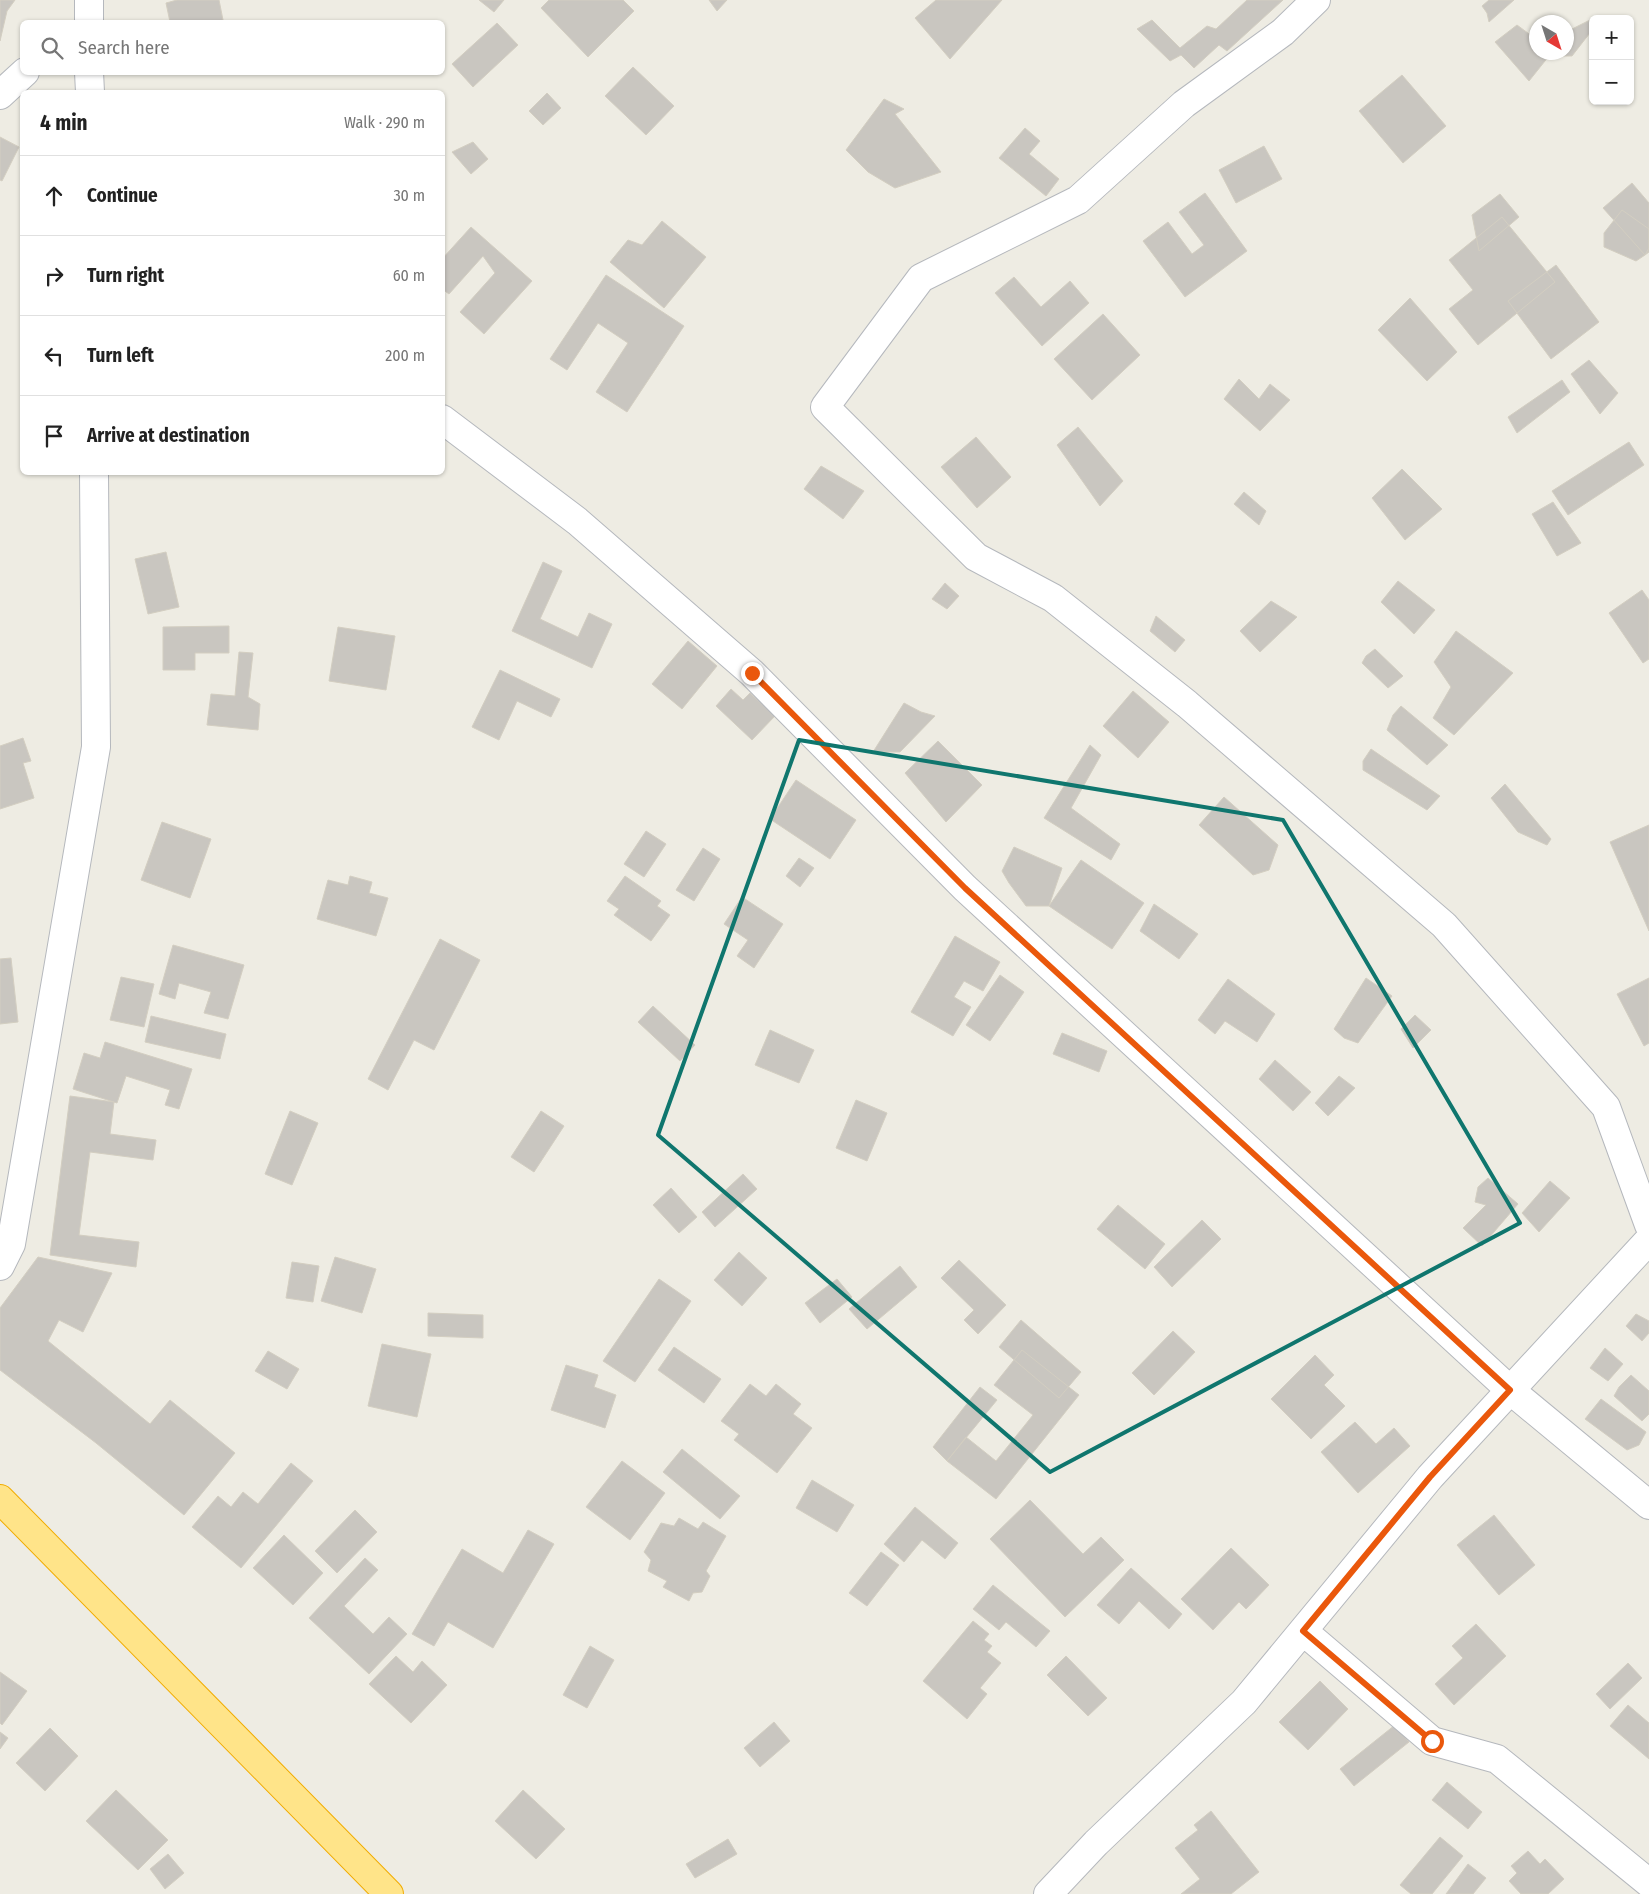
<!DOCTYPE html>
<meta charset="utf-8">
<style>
:root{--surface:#fff;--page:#f2f2f2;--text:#222;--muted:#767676;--line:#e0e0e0}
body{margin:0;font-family:"Fira Sans Condensed",sans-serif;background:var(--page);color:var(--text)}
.controls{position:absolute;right:15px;top:15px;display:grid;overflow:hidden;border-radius:8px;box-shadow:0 1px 4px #0004}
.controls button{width:45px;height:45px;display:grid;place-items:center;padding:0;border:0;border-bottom:1px solid var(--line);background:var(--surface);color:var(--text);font:25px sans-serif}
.compass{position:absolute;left:1529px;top:15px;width:45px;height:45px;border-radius:50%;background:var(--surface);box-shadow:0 1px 4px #0004;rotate:141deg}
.stop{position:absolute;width:15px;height:15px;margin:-11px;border:4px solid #ea580c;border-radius:50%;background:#fff}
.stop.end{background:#ea580c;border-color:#fff;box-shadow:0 1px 5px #0008}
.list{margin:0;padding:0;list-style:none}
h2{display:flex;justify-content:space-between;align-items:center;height:65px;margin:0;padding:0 20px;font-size:21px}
h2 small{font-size:16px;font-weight:400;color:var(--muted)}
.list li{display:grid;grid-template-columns:32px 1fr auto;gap:15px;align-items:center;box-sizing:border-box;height:80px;padding:0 20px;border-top:1px solid var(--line)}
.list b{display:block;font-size:19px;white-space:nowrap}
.list em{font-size:16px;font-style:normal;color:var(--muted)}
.icon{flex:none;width:28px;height:28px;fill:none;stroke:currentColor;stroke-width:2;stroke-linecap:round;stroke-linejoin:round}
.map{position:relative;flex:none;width:1649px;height:1894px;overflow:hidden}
.search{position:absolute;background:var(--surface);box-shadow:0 1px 4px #0004;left:20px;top:20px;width:425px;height:55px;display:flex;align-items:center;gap:12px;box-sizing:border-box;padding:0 18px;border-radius:8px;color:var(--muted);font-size:19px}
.panel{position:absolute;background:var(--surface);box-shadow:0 1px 4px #0004;left:20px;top:90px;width:425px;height:385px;border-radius:8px}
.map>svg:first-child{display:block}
.building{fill:#c9c6c0;stroke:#d3cec1}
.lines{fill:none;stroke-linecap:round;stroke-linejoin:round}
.minor-casing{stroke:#b5b8bd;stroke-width:30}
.highway-casing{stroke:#f1ac00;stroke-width:30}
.minor{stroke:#fff;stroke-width:28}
.highway{stroke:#ffe489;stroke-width:28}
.route{stroke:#ea580c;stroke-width:6}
.marked{fill:none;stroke:#0f766e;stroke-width:4;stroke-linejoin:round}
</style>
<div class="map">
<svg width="1649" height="1894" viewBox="0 0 1649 1894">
<rect width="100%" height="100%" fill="#eeece3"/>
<path class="building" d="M0 0H15L7 11 0 41Z
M177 0H219L223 20 213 22H170L166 3Z
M479 0H504L494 12Z
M549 0H623L634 11 588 57 541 8Z
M709 0H727L717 11Z
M936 0H1002L950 59 915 18Z
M1247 0H1283L1227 51 1219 45 1194 68 1181 55 1170 61 1137 29 1152 20 1180 48 1207 26 1216 29Z
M1489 0H1514L1489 22 1487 13 1482 6Z
M1592 19 1593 29 1572 56H1549L1529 81 1495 42 1517 25 1536 39V52H1566V32Z
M497 23 518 45 473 87 452 64Z
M633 67 674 106 646 135 605 96Z
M1402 75 1446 126 1403 163 1359 111Z
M547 93 561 108 543 125 529 111Z
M884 99 904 109 895 114 941 172 895 188 868 172 846 150Z
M1025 128 1040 141 1029 154 1059 179 1046 196 999 158Z
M0 137 19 147 2 181 0 180Z
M473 142 488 159 471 174 452 152Z
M1264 146 1282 179 1236 203 1219 170Z
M1632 183 1649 203V252L1645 255 1603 208Z
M1205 193 1247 251 1185 297 1143 241 1168 222 1192 254 1204 245 1179 212Z
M1500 194 1519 217 1479 251 1472 215Z
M1622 210 1649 229V248L1645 255 1636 261 1604 247V233Z
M1502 217 1555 282 1478 345 1449 309 1473 290 1449 260Z
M662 221 706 257 664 308 610 262 628 240 642 245Z
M471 227 532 281 484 334 460 312 495 273 483 256 449 294 442 289V259Z
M1556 265 1599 322 1551 359 1508 301Z
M606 275 684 326 627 412 596 392 628 343 598 323 567 370 550 359Z
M1014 277 1041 307 1070 281 1089 303 1042 346 995 293Z
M1410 298 1457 352 1427 381 1378 330Z
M1103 314 1140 355 1092 400 1054 359Z
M1589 360 1618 393 1600 414 1571 374Z
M1239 379 1259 399 1270 384 1290 400 1260 431 1224 399Z
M1562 380 1570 392 1517 433 1508 417Z
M1078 427 1123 481 1100 506 1057 445Z
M976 437 1011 477 977 508 941 467Z
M1629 442 1644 465 1568 515 1552 491Z
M821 466 864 491 843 519 804 489Z
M1402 469 1442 509 1405 540 1372 498Z
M1244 492 1266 511 1259 525 1234 504Z
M1553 502 1581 543 1557 556 1532 514Z
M166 552 179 607 148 614 135 559Z
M543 562 562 571 540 619 578 637 589 613 612 624 592 668 512 631Z
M1398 581 1435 610 1414 634 1381 602Z
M945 583 959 596 947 609 932 599Z
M1642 590 1649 600V659L1643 663 1609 613Z
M1271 601 1297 617 1260 652 1240 631Z
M1156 616 1185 640 1175 652 1150 631Z
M229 626V653H195V670H163V627Z
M338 627 395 636 386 690 329 681Z
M1456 631 1513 673 1454 735 1433 718 1451 687 1434 662Z
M688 641 717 666 682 709 652 684Z
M1375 649 1403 676 1388 688 1362 663 1366 656Z
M239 652 253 653 248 697 260 704 258 730 207 725 211 694 235 696Z
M500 670 560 699 551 717 517 701 499 740 472 727Z
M731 689 743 700 750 693 775 716 752 740 716 706Z
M1133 691 1169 722 1138 758 1103 726Z
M904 703 921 712 935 716 900 752H873Z
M1401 706 1448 745 1427 765 1387 730 1393 715Z
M23 738 31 761 23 763 34 798 0 809V746Z
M938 741 982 785 946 822 905 773Z
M1090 745 1101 755 1071 808 1120 844 1111 860 1044 818Z
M1371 749 1440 796 1427 810 1363 770V761Z
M796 780 856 820 830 859 770 819Z
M1505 784 1551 839 1547 845 1518 832 1491 798Z
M1224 797 1278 845 1269 870 1253 875 1199 825Z
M162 822 211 839 190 898 141 880Z
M1649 825V931L1610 842Z
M646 831 666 844 644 877 624 864Z
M1014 847 1062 868 1049 906H1026L1009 883 1002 871Z
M703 848 720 859 694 901 676 890Z
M799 858 814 868 800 887 786 876Z
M1081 860 1144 903 1112 949 1049 906Z
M350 876 372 882 369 893 388 898 376 936 317 919 328 880 348 885Z
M625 876 661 901 657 906 670 915 651 941 614 915 619 909 607 901Z
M742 897 783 924 754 968 737 956 748 940 724 924Z
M1154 904 1198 934 1179 959 1140 931Z
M955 936 1000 962 983 991 964 981 954 997 971 1007 953 1036 911 1012Z
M440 939 480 960 434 1050 414 1040 388 1090 368 1079Z
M173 945 244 965 228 1019 204 1013 211 992 179 983 175 999 159 994Z
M11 958 18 1022 0 1024V959Z
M1000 975 1024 992 990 1041 966 1025Z
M121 977 154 984 144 1027 110 1020Z
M1366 978 1392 996 1358 1043 1344 1038 1334 1029Z
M1649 978V1043L1644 1046 1617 994Z
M1228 979 1275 1014 1257 1042 1225 1021 1215 1034 1198 1020Z
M653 1006 695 1045 680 1061 638 1022Z
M1415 1015 1431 1030 1413 1048 1401 1029Z
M151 1016 226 1034 220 1059 145 1042Z
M770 1030 814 1050 799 1083 755 1065Z
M1062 1033 1107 1051 1099 1072 1053 1054Z
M105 1042 192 1069 179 1109 165 1105 170 1090 126 1076 117 1103 73 1089 84 1053 100 1058Z
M1275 1060 1311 1092 1293 1111 1259 1079Z
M1339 1076 1355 1088 1328 1116 1315 1103Z
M70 1096 114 1102 110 1134 156 1140 153 1160 90 1152 79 1235 139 1242 136 1267 50 1255Z
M856 1100 887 1113 867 1161 836 1148Z
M290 1111 318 1123 292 1185 265 1174Z
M541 1111 564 1126 534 1172 511 1157Z
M743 1174 757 1189 715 1227 702 1212Z
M1488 1178 1518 1204 1482 1246 1463 1228 1486 1205 1475 1202 1478 1187Z
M1550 1181 1570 1198 1539 1232 1522 1213Z
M671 1188 697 1217 679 1233 653 1205Z
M1118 1205 1165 1244 1145 1269 1097 1229Z
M1202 1220 1221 1239 1172 1287 1154 1267Z
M739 1252 767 1278 742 1306 714 1280Z
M38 1257 112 1273 83 1332 59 1320 48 1341 150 1424 170 1400 235 1453 184 1515 96 1443 0 1370V1308Z
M335 1257 376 1269 362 1313 321 1301Z
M959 1260 1006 1305 978 1334 964 1320 974 1310 941 1278Z
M292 1262 319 1266 313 1302 286 1298Z
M900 1266 917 1287 867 1329 849 1309Z
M659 1279 691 1301 635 1382 603 1361Z
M837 1279 852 1297 820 1323 805 1303Z
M428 1313 483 1315V1338L428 1336Z
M1636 1314 1649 1321V1333L1642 1341 1626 1326Z
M1021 1320 1081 1372 1059 1398 999 1347Z
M1173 1331 1195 1352 1154 1395 1132 1373Z
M382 1344 431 1354 417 1417 368 1406Z
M674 1347 721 1379 704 1403 658 1370Z
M1605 1348 1623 1364 1608 1381 1590 1368Z
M1022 1350 1079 1395 996 1499 947 1461 966 1437 996 1461 1033 1415 994 1385Z
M268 1351 299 1369 287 1389 255 1371Z
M1315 1355 1334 1375 1324 1385 1345 1406 1311 1439 1271 1399Z
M566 1365 598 1375 594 1387 616 1395 605 1428 551 1410Z
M1631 1375 1649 1391V1414L1642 1421 1614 1396 1619 1387Z
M750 1384 766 1396 776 1384 801 1404 793 1414 812 1428 777 1473 734 1440 739 1434 721 1421Z
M980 1387 997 1400 947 1461 933 1447Z
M1601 1399 1646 1432 1639 1445 1627 1450 1585 1419Z
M1355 1422 1376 1444 1394 1428 1410 1446 1358 1493 1321 1452Z
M682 1449 740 1496 720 1519 663 1472Z
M622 1461 665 1493 630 1540 586 1507Z
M291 1463 313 1481 241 1568 192 1527 218 1496 231 1507 243 1492 258 1504Z
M812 1480 854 1505 837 1532 796 1508Z
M1030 1500 1083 1554 1101 1537 1124 1560 1065 1617 990 1539Z
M915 1507 958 1543 945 1559 922 1540 904 1562 884 1544Z
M355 1510 377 1532 337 1573 315 1551Z
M1494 1515 1535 1565 1499 1595 1457 1545Z
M679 1518 698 1529 703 1522 726 1536 706 1571 710 1576 702 1592 693 1593 689 1601 663 1587 667 1581 648 1571 651 1560 644 1552 661 1523 674 1526Z
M528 1530 554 1544 493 1648 448 1622 434 1646 412 1634 462 1549 503 1573Z
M284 1535 323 1573 293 1605 253 1568Z
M1231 1548 1269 1585 1246 1609 1239 1602 1213 1630 1181 1599Z
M881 1552 899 1565 867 1606 849 1593Z
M365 1558 378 1570 344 1606 373 1634 389 1617 407 1634 369 1674 309 1618Z
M1131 1568 1182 1614 1169 1629 1139 1601 1119 1624 1097 1605Z
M993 1585 1050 1631 1036 1647 1006 1622 999 1630 973 1609Z
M973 1621 989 1634 984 1640 992 1646 987 1652 1001 1663 980 1688 987 1694 967 1719 923 1681Z
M1476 1624 1506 1656 1454 1705 1435 1684 1463 1658 1452 1646Z
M590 1646 614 1660 587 1708 563 1695Z
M396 1656 413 1672 422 1661 447 1685 411 1723 369 1684Z
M1066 1656 1107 1698 1088 1716 1047 1675Z
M1628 1663 1642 1678 1610 1709 1596 1694Z
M0 1672 27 1691 2 1725 0 1723Z
M1320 1681 1348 1709 1308 1750 1279 1722Z
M1628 1705 1649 1723V1759L1610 1726Z
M774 1722 790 1741 760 1767 744 1748Z
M1395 1725 1409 1742 1354 1786 1340 1769Z
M50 1728 78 1756 45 1791 16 1763Z
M0 1732 8 1738 0 1749Z
M1447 1782 1482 1812 1468 1829 1432 1800Z
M116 1790 168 1840 138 1870 86 1821Z
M523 1790 565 1829 536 1859 495 1821Z
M1211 1811 1259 1872 1231 1894H1181L1200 1879 1175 1848 1198 1830 1194 1825Z
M1440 1837 1463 1856 1432 1894H1411L1400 1885Z
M728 1839 737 1854 695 1878 686 1864Z
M1528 1851 1540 1864 1545 1859 1564 1879 1548 1894H1521L1509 1881 1517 1873 1511 1866Z
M168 1854 184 1873 165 1889 150 1869Z
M1468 1864 1486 1878 1473 1894H1446Z"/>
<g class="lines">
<g class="minor-casing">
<path id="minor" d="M89 0V22
M1316 0 1283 32 1184 104 1078 200 921 278 825 407 976 557 1053 598 1187 704 1444 925 1606 1107 1649 1225
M89 72 90 92
M0 95 25 72
M442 419 577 521 752 673 965 888 1510 1390 1649 1505
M0 1266 11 1244 96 747 94 472
M1303 1631 1432 1741 1497 1759 1649 1883
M1048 1894 1096 1843 1244 1702 1430 1477 1649 1240"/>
</g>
<g class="highway-casing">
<path id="highway" d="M0 1499 389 1894"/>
</g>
<use href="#minor" class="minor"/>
<use href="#highway" class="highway"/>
</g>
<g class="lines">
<path class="route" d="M752 673 965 888 1510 1390 1430 1477 1303 1631 1432 1741"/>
</g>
<path class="marked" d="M799 740 1283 820 1520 1223 1050 1472 658 1135Z"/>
</svg>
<div class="controls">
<button>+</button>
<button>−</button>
</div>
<svg class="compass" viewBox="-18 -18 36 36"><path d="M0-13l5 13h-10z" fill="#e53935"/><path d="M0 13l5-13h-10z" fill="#767676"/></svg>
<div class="stop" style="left:1432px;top:1741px"></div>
<div class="stop end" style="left:752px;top:673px"></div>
<div class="search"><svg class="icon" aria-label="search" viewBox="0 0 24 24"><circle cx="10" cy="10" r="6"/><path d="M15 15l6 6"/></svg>Search here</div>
<section class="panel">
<h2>4 min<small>Walk · 290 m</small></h2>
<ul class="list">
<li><svg class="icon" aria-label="ahead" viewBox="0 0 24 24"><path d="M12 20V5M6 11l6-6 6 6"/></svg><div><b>Continue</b></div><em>30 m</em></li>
<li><svg class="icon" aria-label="right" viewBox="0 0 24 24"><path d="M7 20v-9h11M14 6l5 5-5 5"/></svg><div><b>Turn right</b></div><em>60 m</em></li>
<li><svg class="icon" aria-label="left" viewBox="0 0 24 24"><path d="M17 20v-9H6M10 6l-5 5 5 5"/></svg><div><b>Turn left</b></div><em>200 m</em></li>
<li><svg class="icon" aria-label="arrive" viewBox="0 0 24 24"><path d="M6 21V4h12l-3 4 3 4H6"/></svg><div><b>Arrive at destination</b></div></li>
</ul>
</section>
</div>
